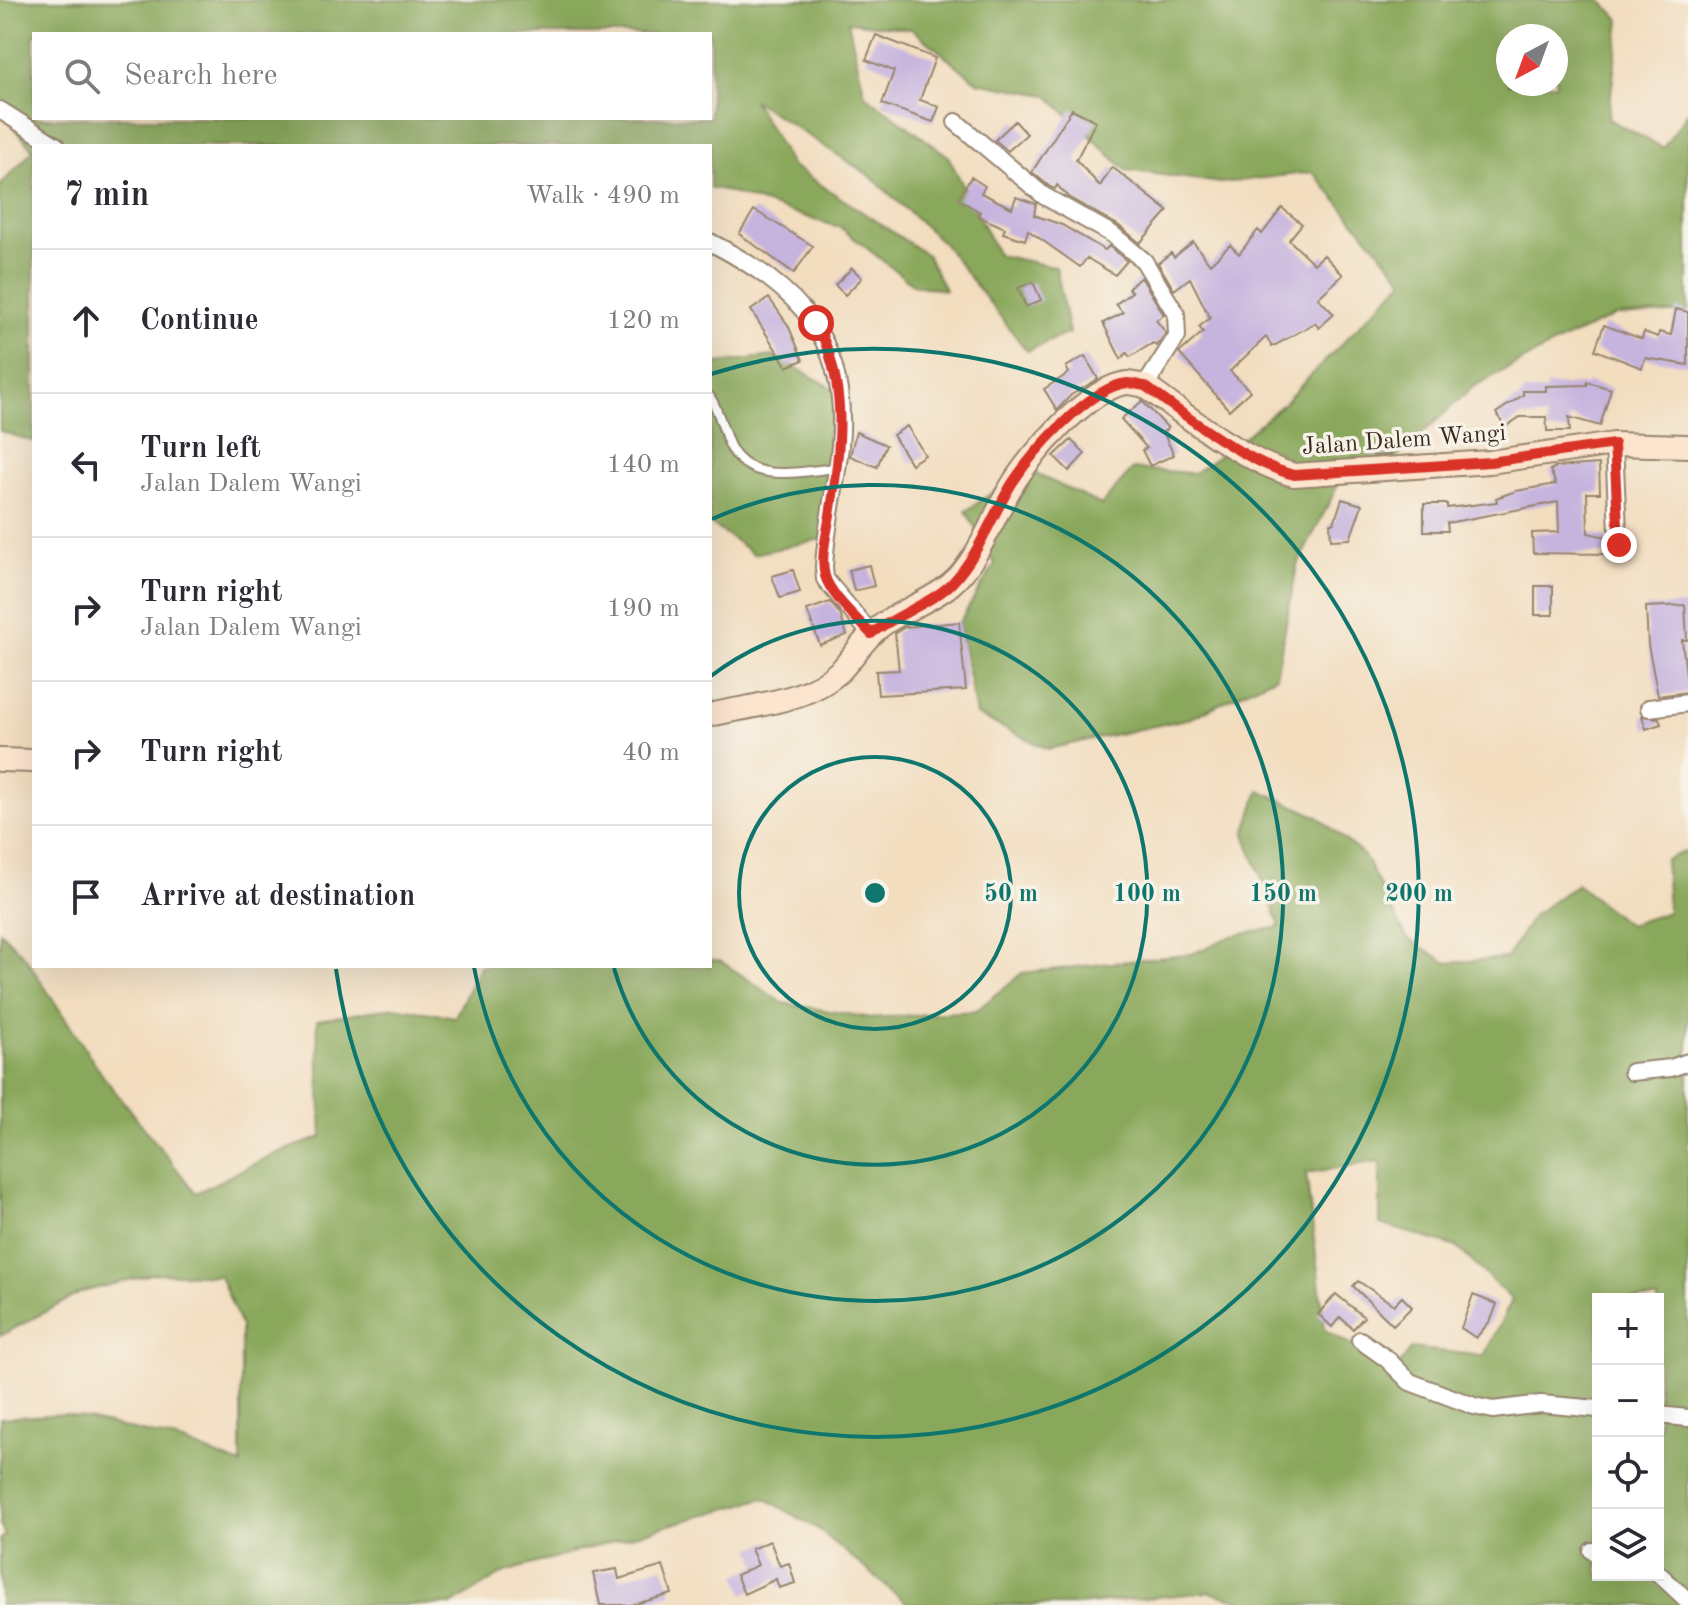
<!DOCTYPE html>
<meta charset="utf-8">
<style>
:root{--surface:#fff;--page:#f7f7f7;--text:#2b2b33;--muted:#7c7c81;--line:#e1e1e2}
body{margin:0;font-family:"Old Standard TT",serif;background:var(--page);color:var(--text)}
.controls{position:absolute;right:24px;bottom:24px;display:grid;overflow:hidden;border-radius:0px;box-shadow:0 8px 32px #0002}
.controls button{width:72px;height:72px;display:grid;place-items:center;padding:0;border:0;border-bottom:2px solid var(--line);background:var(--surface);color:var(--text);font:40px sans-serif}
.compass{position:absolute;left:1496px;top:24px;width:72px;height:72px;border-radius:50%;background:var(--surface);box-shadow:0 8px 32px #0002;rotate:221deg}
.stop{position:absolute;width:24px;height:24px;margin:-18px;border:6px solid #d93025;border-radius:50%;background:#fff}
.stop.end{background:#d93025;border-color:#fff;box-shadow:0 2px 8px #0008}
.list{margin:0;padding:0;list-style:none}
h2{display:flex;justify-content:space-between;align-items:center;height:104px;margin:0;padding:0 32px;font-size:34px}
h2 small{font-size:26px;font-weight:400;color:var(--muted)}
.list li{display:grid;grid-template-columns:52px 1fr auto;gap:24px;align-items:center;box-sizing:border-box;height:144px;padding:0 32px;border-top:2px solid var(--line)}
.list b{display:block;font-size:30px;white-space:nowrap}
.list p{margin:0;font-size:26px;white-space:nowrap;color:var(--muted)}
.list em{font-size:26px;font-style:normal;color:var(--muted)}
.icon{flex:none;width:44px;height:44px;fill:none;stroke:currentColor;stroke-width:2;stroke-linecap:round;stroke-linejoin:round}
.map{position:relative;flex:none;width:1688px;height:1605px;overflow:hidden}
.search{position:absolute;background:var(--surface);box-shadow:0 8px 32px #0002;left:32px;top:32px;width:680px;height:88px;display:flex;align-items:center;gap:20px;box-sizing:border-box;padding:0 28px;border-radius:0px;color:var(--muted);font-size:30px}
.panel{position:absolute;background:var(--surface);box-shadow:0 8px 32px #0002;left:32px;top:144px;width:680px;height:824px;border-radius:0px}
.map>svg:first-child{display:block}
.forest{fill:#8aa85b;stroke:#62693c;stroke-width:2;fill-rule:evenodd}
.building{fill:#c6b3de}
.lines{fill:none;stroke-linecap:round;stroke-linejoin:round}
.lane-casing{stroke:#96846e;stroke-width:12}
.street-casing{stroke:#96846e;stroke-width:20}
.secondary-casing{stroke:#96846e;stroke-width:26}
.lane{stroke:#fff;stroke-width:8}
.street{stroke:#fff;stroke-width:16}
.secondary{stroke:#fce5cf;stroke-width:22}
.route{stroke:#d93025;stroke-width:10}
.ring{fill:none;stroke:#0f766e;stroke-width:4}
.labels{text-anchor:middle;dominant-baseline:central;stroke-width:7;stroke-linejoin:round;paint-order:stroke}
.street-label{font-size:24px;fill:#3b2a1e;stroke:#f7f3e8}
.centre{fill:#0f766e;stroke:#f7f3e8;stroke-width:4}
.ring-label{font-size:24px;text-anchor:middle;font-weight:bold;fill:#0f766e;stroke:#f7f3e8;stroke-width:7;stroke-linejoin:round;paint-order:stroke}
</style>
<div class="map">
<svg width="1688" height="1605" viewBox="0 0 1688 1605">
<rect width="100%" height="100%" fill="#f7f3e8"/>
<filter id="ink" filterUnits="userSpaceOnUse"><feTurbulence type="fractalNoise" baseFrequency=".0125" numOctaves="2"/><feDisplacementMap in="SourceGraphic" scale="16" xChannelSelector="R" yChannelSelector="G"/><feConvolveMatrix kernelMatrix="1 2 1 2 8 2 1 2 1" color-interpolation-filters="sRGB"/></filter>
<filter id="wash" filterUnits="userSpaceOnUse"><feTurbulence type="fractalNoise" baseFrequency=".006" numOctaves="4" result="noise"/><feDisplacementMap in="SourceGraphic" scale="32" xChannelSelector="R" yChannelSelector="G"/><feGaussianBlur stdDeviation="1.8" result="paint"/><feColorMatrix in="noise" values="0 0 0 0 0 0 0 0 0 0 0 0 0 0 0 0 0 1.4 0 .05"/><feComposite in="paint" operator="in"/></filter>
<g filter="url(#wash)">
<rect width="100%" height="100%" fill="#f2ddbf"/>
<path class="forest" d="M0 0H1601L1620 20 1608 119 1663 148 1688 112V312L1615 316 1562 340 1474 386 1388 465 1342 477 1297 566 1276 676 1191 718 1048 749 976 715 959 623 995 564 966 511 1026 469 1101 505 1133 469 1194 473 1233 446 1282 405 1404 280 1313 172 1222 183 1126 170 1047 95 977 82 912 29 848 22 865 95 948 156 998 255 1056 267 1069 333 1027 351 943 243 870 176 753 100 791 165 927 255 945 290 914 285 841 228 719 189H710V146H34V442L0 431V186L33 150 0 110ZM34 34H710V118H34ZM1508 36H1556V84H1508Z
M774 356 842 393 828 432 835 487 822 539 754 554 710 523V364Z
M1259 790 1317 816 1364 856 1407 938 1447 963 1506 958 1533 916 1577 884 1628 925 1668 912 1665 860 1688 850V1605H1257L1209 1592 1076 1605H909L818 1529 764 1498 505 1572 451 1605H0V1540L5 1535 0 1526V1418L66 1414 181 1441 241 1465V1326L220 1276 156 1273 82 1292 0 1336V931L25 957 103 1076 196 1193 272 1155 322 1137 317 1020 394 1007 455 1017 480 966H710V959L722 962 783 1003 871 1018 976 1011 1022 973 1192 954 1232 936 1280 927 1245 834ZM1380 1161V1224L1457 1247 1512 1300 1484 1356 1412 1348 1395 1370 1325 1330 1306 1173ZM1598 1299H1658V1575H1598Z"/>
<g id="blocks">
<path class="building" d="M876 35 935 58 920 100 939 107 933 122 882 104 894 71 866 60Z
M1072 109 1096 121 1076 160 1100 186 1112 167 1168 211 1140 243 1118 225 1068 197 1057 185 1055 189 1050 187 1032 172Z
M1015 121 1027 134 1008 151 995 140Z
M971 177 985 186 981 193 1012 208 1016 197 1036 204 1034 215 1062 225 1105 250 1109 246 1127 261 1115 275 1087 258 1080 267 1028 230 1025 240 1003 233 1005 228 978 216 980 212 958 199Z
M1282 208 1302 224 1289 240 1314 264 1324 255 1343 275 1318 298 1334 314 1319 328 1315 323 1272 347 1266 337 1230 371 1250 391 1229 410 1179 353 1203 332 1199 327 1210 318 1190 278 1174 290 1158 263 1171 253 1174 257 1193 242 1210 264 1230 245 1239 254 1258 230 1262 234Z
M754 210 813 246 794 273 739 234Z
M852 268 862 278 845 295 835 285Z
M1141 277 1164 315 1156 320 1166 333 1156 346 1153 343 1130 357 1127 353 1121 359 1103 323 1123 313 1116 304 1132 292 1128 288Z
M1033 282 1041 300 1026 307 1018 288Z
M769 298 788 325 803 360 787 367 751 310Z
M1676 309 1688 312V365L1645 358 1642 368 1595 350 1604 325 1642 339 1644 332 1658 337 1659 332 1671 335Z
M1085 356 1098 379 1071 395 1057 410 1044 389 1069 373 1066 367Z
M1588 382 1611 389 1600 426 1569 417 1570 431H1547L1546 417H1520L1505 427 1496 413 1523 395V391H1546V386L1587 385Z
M1142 401 1168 428 1163 432 1174 455 1150 466 1142 450 1147 448 1121 419Z
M907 426 925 455 911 464 893 435Z
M856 432 886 445 877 467 850 456Z
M1071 440 1085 454 1069 471 1054 456Z
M1389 446 1391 455 1373 456 1372 449Z
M1599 464 1600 493H1587L1588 533 1607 537V554L1533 553 1532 533 1559 532 1558 502 1447 523 1448 531H1424V504H1447V508L1497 502 1496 498 1516 491 1556 484 1550 470 1556 467Z
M1342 499 1362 505 1350 539 1331 540 1330 523H1334Z
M869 565 874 586 854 591 849 570Z
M793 570 800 592 780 598 772 576Z
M1535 586H1553V615H1535Z
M830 602 840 614 847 635 820 645 807 610Z
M1685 605 1687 640H1682L1688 692 1658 696 1648 645 1646 607Z
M959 622 966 690 878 695 876 671 899 670 895 633 905 627Z
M1642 716 1659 718 1661 724 1646 729Z
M1358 1281 1394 1305 1402 1297 1412 1307 1393 1325 1353 1286Z
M1336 1294 1364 1317 1353 1329 1340 1317 1332 1327 1318 1314Z
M1473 1295 1497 1304 1491 1320 1476 1338 1461 1328Z
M770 1541 780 1566 789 1563 795 1583 779 1588 776 1579 744 1594 736 1575 758 1565 751 1549Z
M663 1566 672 1594 632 1605H600L593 1573 617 1569 619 1579Z"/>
</g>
</g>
<g filter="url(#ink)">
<use href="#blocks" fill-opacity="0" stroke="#96846e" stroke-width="2"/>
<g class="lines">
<g class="lane-casing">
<path id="lane" d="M710 397C719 410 722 428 729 444 748 486 798 471 837 468"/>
</g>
<g class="street-casing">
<path id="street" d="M0 110 57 146
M956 122 1044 196 1112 234 1144 261 1176 314 1177 336 1145 386
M710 242C799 288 850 340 840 446 836 486 826 526 824 567L825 579 871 634
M1614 444 1619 554
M1649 708 1688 703
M1632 1072 1671 1068 1688 1062
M1360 1340 1387 1359 1410 1382 1474 1406 1493 1410 1541 1404 1598 1409
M1658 1415 1688 1418
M1592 1551 1598 1553
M1658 1573 1688 1601"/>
</g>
<g class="secondary-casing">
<path id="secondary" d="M710 715C752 705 808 702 841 670 855 655 865 637 882 625 903 610 930 601 950 585 978 562 993 517 1011 487 1029 456 1089 387 1127 383 1132 383 1140 385 1145 386 1186 416 1247 463 1294 475L1490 462 1614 444 1688 446
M0 760 34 761"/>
</g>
<use href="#lane" class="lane"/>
<use href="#street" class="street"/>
<use href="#secondary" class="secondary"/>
</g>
</g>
<g class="lines" filter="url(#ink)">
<path class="route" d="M816 323C849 385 841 448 830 515 827 533 820 558 825 576 831 596 857 618 871 634 894 616 934 602 953 582 980 553 992 515 1013 482 1033 452 1089 387 1127 383 1132 383 1139 385 1145 386 1186 416 1246 463 1294 475L1490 462 1614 444 1619 545"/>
</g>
<g class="ring">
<circle cx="875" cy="893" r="136"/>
<path d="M711 676A272 272 0 1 1 614 968"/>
<path d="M712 519A408 408 0 1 1 474 967"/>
<path d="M711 374A544 544 0 1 1 336 969"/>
</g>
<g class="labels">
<g class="street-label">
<text transform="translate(1404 441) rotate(-4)">Jalan Dalem Wangi</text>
</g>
</g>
<circle cx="875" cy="893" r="12" class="centre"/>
<g class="ring-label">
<text x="1011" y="901">50 m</text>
<text x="1147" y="901">100 m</text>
<text x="1283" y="901">150 m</text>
<text x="1419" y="901">200 m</text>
</g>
</svg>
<div class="controls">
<button>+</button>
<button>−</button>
<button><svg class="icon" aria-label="locate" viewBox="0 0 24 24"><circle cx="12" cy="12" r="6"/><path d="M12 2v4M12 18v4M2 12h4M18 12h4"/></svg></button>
<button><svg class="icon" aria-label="layers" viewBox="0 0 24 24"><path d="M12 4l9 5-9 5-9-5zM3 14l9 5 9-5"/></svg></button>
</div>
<svg class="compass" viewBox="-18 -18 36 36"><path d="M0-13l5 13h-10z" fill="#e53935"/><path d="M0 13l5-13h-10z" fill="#7c7c81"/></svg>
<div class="stop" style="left:816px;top:323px"></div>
<div class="stop end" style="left:1619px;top:545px"></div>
<div class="search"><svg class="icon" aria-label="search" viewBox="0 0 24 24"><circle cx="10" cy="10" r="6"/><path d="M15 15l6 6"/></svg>Search here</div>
<section class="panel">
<h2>7 min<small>Walk · 490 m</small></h2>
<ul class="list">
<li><svg class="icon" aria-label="ahead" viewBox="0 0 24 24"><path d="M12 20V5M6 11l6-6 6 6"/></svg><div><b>Continue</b></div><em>120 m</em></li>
<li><svg class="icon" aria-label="left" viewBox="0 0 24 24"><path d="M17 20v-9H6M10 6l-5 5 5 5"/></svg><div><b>Turn left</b><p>Jalan Dalem Wangi</p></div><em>140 m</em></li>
<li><svg class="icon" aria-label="right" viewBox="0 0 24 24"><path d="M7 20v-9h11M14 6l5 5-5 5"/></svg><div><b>Turn right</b><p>Jalan Dalem Wangi</p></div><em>190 m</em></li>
<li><svg class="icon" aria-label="right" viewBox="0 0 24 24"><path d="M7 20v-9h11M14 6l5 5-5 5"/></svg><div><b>Turn right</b></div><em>40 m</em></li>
<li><svg class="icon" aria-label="arrive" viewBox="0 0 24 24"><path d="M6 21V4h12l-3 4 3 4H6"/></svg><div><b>Arrive at destination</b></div></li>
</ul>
</section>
</div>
